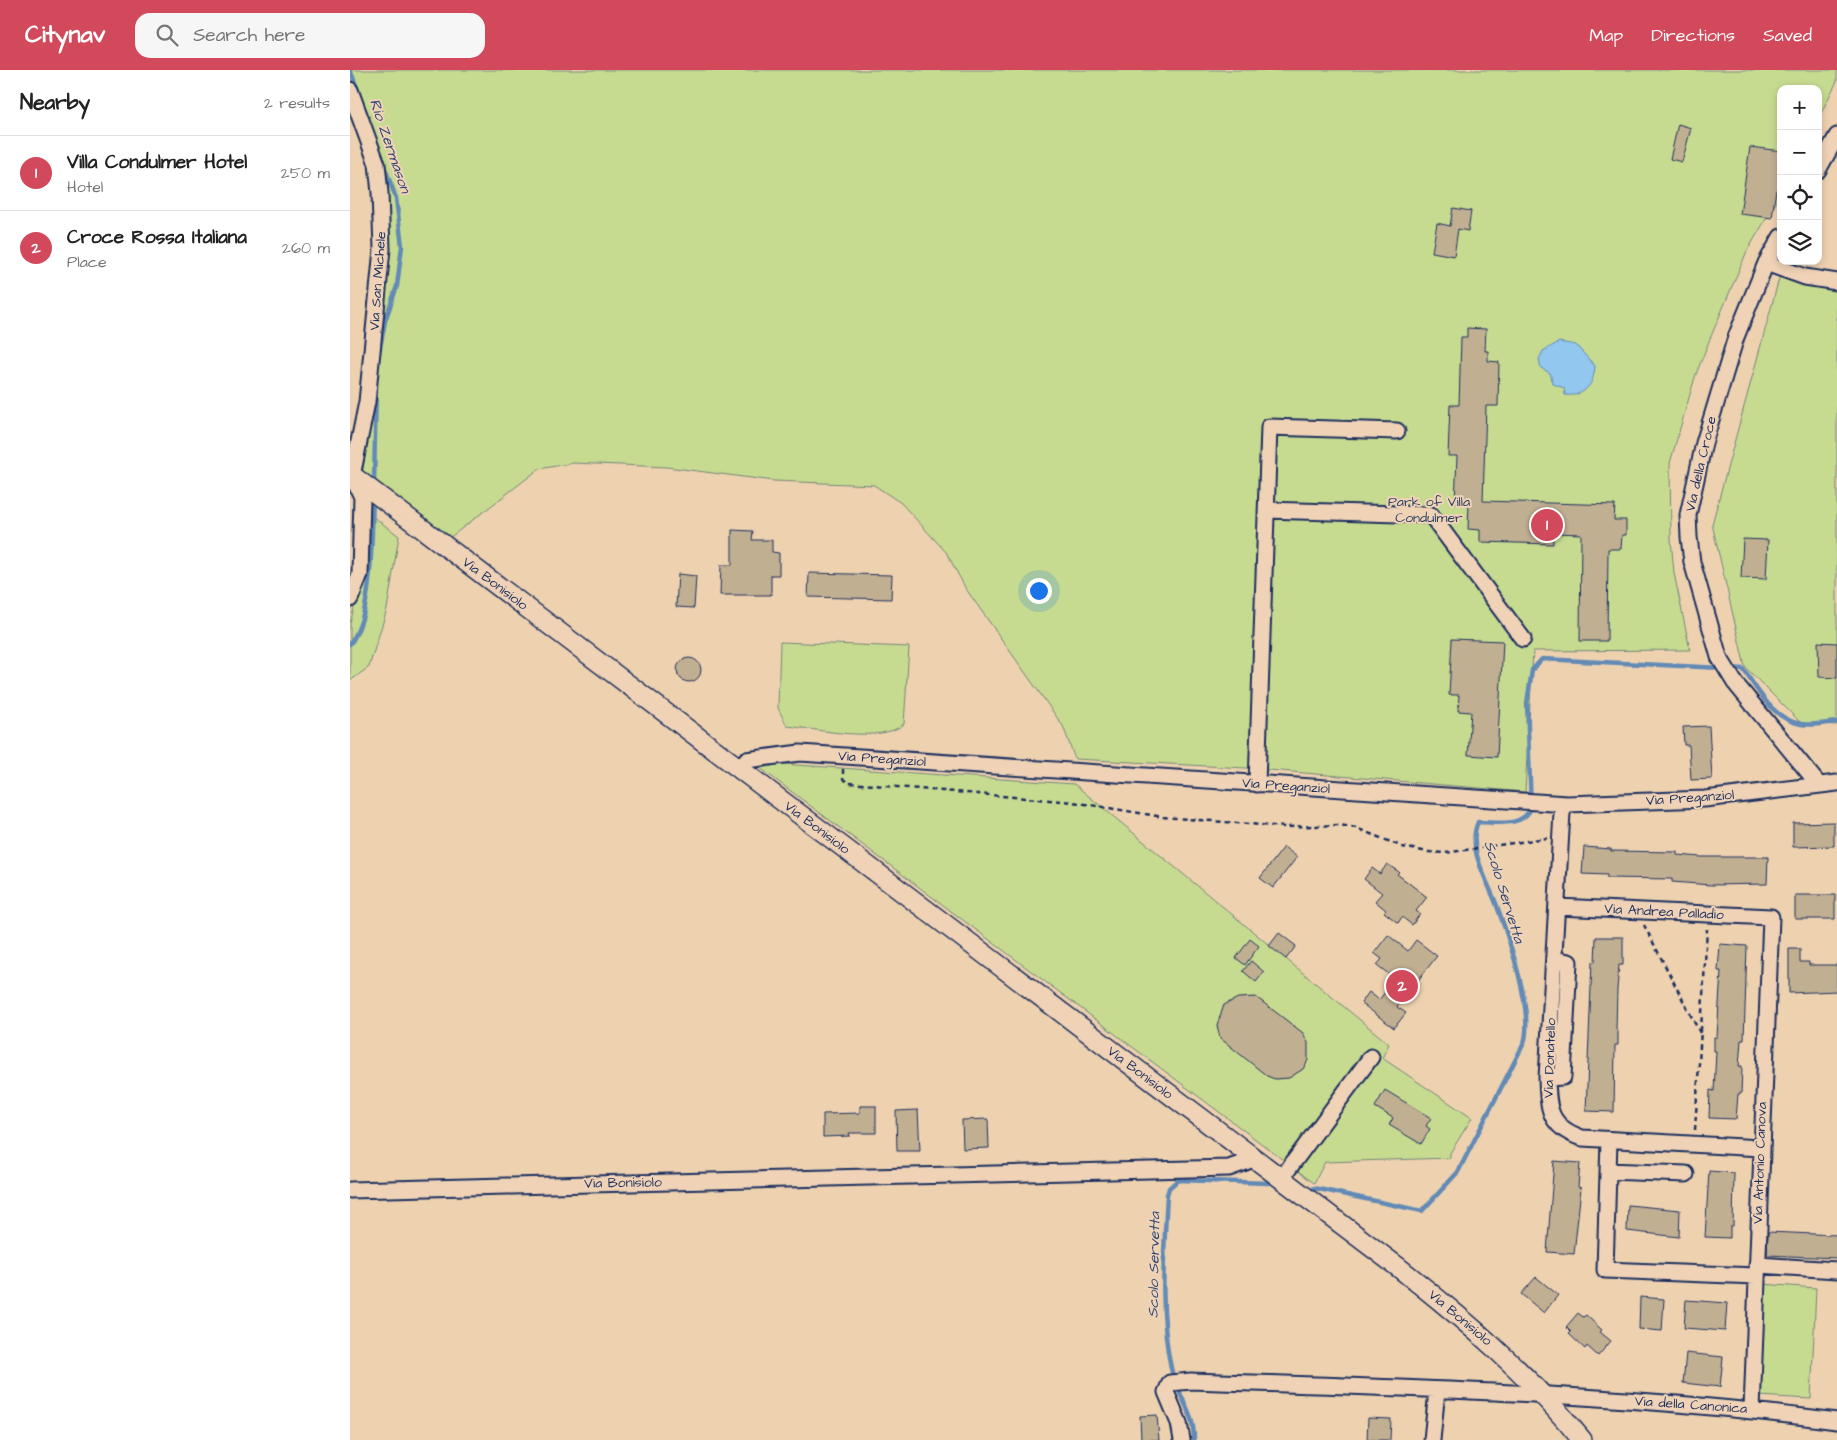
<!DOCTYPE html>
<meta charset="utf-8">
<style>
:root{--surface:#fff;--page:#f6f6f6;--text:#222;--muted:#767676;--line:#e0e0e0;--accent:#d1495b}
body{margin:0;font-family:"Architects Daughter",sans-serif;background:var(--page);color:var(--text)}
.controls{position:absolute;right:15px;top:15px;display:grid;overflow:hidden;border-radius:10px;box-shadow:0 2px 8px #0003}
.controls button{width:45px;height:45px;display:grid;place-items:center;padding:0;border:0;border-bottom:1px solid var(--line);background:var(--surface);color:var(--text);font:25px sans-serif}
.you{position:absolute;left:688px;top:520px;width:18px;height:18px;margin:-12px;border:4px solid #fff;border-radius:50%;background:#1a73e8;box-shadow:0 0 0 8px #1a73e833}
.badge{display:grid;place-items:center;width:32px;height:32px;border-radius:50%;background:var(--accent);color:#fff;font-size:16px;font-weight:700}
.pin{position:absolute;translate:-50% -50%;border:2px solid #fff;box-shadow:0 1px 5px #0006}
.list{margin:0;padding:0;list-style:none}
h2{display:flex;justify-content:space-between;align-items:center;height:65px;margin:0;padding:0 20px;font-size:21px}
h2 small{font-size:16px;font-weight:400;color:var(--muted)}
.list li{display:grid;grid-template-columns:32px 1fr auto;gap:15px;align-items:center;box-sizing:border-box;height:75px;padding:0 20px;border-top:1px solid var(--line)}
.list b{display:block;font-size:19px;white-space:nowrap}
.list p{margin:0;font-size:16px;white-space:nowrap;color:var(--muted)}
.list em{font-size:16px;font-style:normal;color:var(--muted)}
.icon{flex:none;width:28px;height:28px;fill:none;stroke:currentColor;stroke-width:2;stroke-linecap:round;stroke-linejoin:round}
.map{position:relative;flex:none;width:1487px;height:1370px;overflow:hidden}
header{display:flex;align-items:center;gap:30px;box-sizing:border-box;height:70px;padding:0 25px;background:var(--accent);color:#fff}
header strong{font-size:24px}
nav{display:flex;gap:28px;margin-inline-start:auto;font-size:18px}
.search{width:350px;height:45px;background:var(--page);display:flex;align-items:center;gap:12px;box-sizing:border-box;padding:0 18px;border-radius:15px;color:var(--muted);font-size:19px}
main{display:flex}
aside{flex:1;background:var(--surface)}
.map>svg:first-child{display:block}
.green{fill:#c7db90;stroke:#718577}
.water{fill:#92c7f0;stroke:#628ab6}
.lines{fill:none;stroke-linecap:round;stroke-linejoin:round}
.stream{stroke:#628ab6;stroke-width:4.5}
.building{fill:#c1af92;stroke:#1b2f5e}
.minor-casing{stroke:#1b2f5e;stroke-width:19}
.major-casing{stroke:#1b2f5e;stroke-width:22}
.path{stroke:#1b2f5e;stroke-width:2.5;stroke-dasharray:5 4;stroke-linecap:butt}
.minor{stroke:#f0d3b7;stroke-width:15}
.major{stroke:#f0d3b7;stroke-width:19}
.labels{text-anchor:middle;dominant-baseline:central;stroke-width:4;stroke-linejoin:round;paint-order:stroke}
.street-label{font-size:14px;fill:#1b2f5e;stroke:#f0d3b7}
.park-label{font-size:14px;fill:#2c4063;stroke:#f0d3b7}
.water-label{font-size:15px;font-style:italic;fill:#2d4674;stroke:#f0d3b7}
</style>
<header>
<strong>Citynav</strong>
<div class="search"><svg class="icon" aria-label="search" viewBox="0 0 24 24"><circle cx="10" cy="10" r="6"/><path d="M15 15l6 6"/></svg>Search here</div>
<nav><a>Map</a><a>Directions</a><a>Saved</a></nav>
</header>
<main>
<aside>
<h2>Nearby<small>2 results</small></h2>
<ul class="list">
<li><span class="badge">1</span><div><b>Villa Condulmer Hotel</b><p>Hotel</p></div><em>250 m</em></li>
<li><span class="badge">2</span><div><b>Croce Rossa Italiana</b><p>Place</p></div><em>260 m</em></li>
</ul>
</aside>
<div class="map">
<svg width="1487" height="1370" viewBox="0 0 1487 1370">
<rect width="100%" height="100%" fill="#eed2b0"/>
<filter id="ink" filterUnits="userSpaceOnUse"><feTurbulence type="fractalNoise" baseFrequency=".02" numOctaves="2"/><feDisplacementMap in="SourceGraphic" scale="10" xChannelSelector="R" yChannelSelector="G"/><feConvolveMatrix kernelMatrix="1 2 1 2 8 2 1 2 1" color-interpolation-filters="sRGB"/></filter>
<g filter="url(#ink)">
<path class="green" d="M0 0H1487V11L1468 49V19H1431V124L1397 181 1359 271 1345 307 1320 393 1321 469 1324 503 1340 580 1183 581 1175 722 896 698 725 689 713 656 616 519 596 482 551 433 524 415 424 411 317 397 223 393 189 399 98 469 12 404 20 358 39 146 33 94Z
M1430 205 1487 212V655L1451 653 1395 597 1362 454Z
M21 445 49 466 37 539 19 597 0 611V553L9 518Z
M430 572 559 577 554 654C531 674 467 659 437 656L428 638Z
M432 694 724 714 1039 974 1032 988 1122 1048 1100 1083V1088L975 1092 964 1113 410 698Z
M1412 1214 1466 1218 1461 1329 1408 1326Z"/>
<path class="water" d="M1209 272 1226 275 1245 296C1244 314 1235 327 1215 325L1214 318 1203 314 1200 303 1191 298 1189 289 1193 281Z"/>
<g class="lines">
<path class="stream" d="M0 0 8 20
M29 283 35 251 47 216 52 176 46 128 33 93
M24 415 26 315
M0 574C24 542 21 468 23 428
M1381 598 1393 599C1408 620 1423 650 1451 654 1462 656 1476 653 1487 652
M964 1118 1072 1141 1108 1102 1174 973C1184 941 1159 869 1147 836 1138 811 1116 778 1128 752 1147 752 1172 758 1181 738L1177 633 1182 600 1192 589 1371 598
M844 1370C844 1338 827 1327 821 1298 809 1243 814 1181 817 1125L819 1118 828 1110 919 1113"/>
</g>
<path class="building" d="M1328 54 1341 58 1332 92 1320 89Z
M1400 77 1431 81V120H1426L1422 148 1390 144Z
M1103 138 1121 141 1118 161 1108 159 1104 186 1082 182 1087 153 1100 156Z
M1117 258 1136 259 1135 281H1138V291L1149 292 1148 336H1136L1133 431 1265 435 1264 450H1276V465H1272L1271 479H1258L1257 571H1230L1231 464 1203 463V474L1130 472V460L1118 459 1119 433H1105L1107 386H1098L1100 335H1109L1111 267H1117Z
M382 460 403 461 402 470H422V482L429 483V505H421V525H370L371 495H382Z
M1393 469 1418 470 1416 509 1391 508Z
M459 503 542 505 541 529 458 527Z
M328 504 346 506 344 538 326 537Z
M1102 569 1153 571 1147 687 1118 685 1121 642 1108 641 1109 625H1099Z
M1468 572 1487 573V608L1469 607Z
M327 600a12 12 0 1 1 24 0a12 12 0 1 1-24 0Z
M1359 656 1362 709 1341 710 1339 675H1334L1333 657Z
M1484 752V776L1443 777V753Z
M934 777 947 787 923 818 910 808Z
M1234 777 1261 779V781L1327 782V785L1352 787H1418L1417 814 1361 815 1322 812V809L1257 808V805L1232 804Z
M1037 794 1049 802 1047 804 1077 827 1066 841 1070 844 1062 855 1052 847 1048 853 1034 842 1036 840 1025 831 1032 823 1014 809 1022 798 1030 804Z
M1445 825H1485V849H1445Z
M929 863 946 876 936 889 919 876Z
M1038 865 1058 881 1066 870 1087 886 1047 937 1056 943 1044 958 1011 933 1019 922 1029 930 1045 909 1027 895 1032 889 1024 883Z
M1246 867H1273V895H1269L1267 920 1266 960 1268 961V975H1265L1264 1042 1236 1041 1242 892H1245Z
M900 869 909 876 895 895 886 888Z
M1370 874 1397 876 1394 970H1391L1389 996H1392L1391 1024H1388L1386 1049 1359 1048 1360 1020 1364 1021 1366 981H1364V967H1367L1371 901H1368Z
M1439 879H1450V892H1459V895H1487V921L1439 923Z
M901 891 914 902 906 912 893 901Z
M906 927 953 963 958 973V990L953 999 939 1008 925 1009 917 1006 870 968 867 955 874 935 888 928Z
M1035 1020 1081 1048 1076 1056 1080 1059 1071 1074 1039 1055 1043 1048 1025 1037Z
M510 1036H526V1063H499L500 1066 473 1067V1044L510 1043Z
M568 1040 570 1081H547L546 1041Z
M638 1049 639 1078 613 1079 612 1050Z
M1204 1091 1230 1093 1228 1117 1231 1118 1224 1184 1197 1182Z
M1359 1101 1384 1103 1383 1156H1380V1168L1355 1167Z
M1278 1135 1330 1140 1329 1167 1277 1161Z
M1418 1162 1487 1165V1188L1417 1185Z
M1186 1207 1208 1225 1194 1243 1171 1224Z
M1290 1227 1314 1229 1312 1261 1289 1259Z
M1336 1230 1377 1233 1375 1261 1334 1258Z
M1228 1243 1233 1247 1236 1245 1252 1260 1250 1262 1261 1271 1248 1286 1237 1276 1235 1279 1219 1264 1221 1262 1216 1257Z
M1336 1283 1373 1287 1370 1317 1333 1313Z
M807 1345 809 1370H791L790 1346Z
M1018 1348 1041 1349 1040 1370H1017Z"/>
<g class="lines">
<g class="minor-casing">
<path id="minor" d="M0 20 27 94 30 123 32 179 17 332 2 406 12 427 10 504 0 529
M1468 100 1487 66
M1431 167 1416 193 1386 267 1354 373 1338 445 1339 467 1342 492 1369 587 1385 613 1469 715
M1416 193 1455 207 1487 212
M916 440 1081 445 1173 569
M389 700 396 690 450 683 1217 734 1355 729 1487 713
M907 714 919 357 1047 361
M1217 734 1212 742 1197 1008C1198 1039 1199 1057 1232 1068L1411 1078
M1208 837 1421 847 1402 1340
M1197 1008 1213 1007 1219 892 1204 889
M1259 1070 1255 1200 1406 1206
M1258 1101 1336 1104
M931 1109 1021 987
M0 1120 879 1098 896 1092 901 1086
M1407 1195 1487 1200
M832 1370 829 1353 816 1322 820 1313 841 1311C1056 1318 1273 1323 1487 1351
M1082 1370 1087 1320"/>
</g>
<g class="major-casing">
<path id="major" d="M0 404 1048 1197C1115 1250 1178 1303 1232 1370"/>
</g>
<path class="path" d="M493 699V709L499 713 723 732 813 747 935 757 990 755 1006 758 1053 777 1078 782 1095 783 1197 768
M1294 855 1350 963
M1345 1060 1357 859"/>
<use href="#minor" class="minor"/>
<use href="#major" class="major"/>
</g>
</g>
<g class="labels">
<g class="street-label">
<text transform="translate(28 211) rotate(-86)">Via San Michele</text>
<text transform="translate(1351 394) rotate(-77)">Via della Croce</text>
<text transform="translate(145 514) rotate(37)">Via Bonisiolo</text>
<text transform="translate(532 689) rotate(4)">Via Preganziol</text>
<text transform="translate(936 716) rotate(4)">Via Preganziol</text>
<text transform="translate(1340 728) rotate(-4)">Via Preganziol</text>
<text transform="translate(467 758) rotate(37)">Via Bonisiolo</text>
<text transform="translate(1314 842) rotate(3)">Via Andrea Palladio</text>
<text transform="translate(1200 988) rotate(-88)">Via Donatello</text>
<text transform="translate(790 1003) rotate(37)">Via Bonisiolo</text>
<text transform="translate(1410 1093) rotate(-88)">Via Antonio Canova</text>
<text transform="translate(273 1113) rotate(-1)">Via Bonisiolo</text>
<text transform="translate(1110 1248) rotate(40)">Via Bonisiolo</text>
<text transform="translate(1341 1335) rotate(4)">Via della Canonica</text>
</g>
<g class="park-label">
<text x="1079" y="432">Park of Villa<tspan x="1079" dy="16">Condulmer</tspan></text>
</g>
<g class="water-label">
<text transform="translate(40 76) rotate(71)">Rio Zermason</text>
<text transform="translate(1154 822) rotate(73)">Scolo Servetta</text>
<text transform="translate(804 1195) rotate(-89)">Scolo Servetta</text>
</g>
</g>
</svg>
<div class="controls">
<button>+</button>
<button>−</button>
<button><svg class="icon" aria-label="locate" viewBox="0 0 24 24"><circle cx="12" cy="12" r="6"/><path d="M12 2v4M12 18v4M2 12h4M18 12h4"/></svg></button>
<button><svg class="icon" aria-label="layers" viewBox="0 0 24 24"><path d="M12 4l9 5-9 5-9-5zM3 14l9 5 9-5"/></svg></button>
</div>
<div class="you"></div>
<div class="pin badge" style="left:1197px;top:455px">1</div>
<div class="pin badge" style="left:1052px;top:916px">2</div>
</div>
</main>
